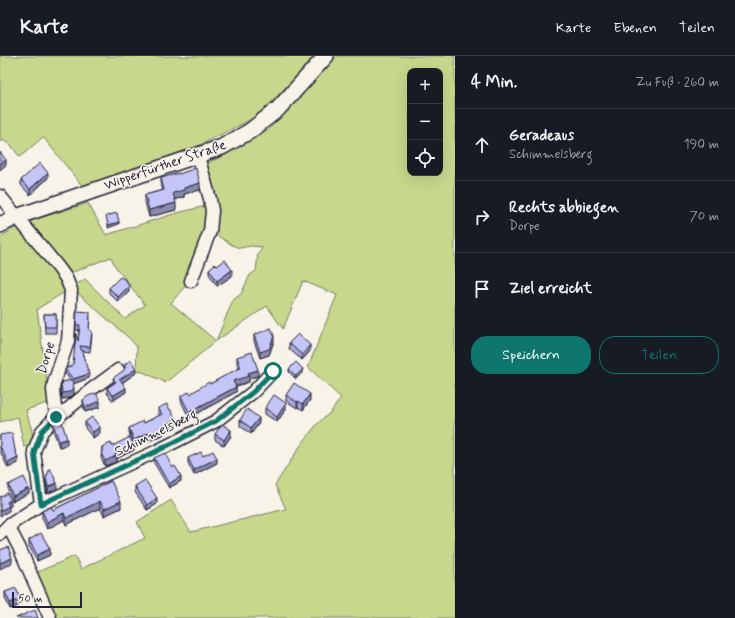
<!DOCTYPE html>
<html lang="de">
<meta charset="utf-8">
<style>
:root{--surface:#171b24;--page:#20242c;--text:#f1f3f6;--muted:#9ea1a6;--line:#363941;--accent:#0f766e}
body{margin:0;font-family:Mynerve,sans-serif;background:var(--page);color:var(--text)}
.controls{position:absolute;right:12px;top:12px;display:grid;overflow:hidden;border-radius:8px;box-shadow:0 4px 16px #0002}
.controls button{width:36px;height:36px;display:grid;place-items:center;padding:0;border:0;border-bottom:1px solid var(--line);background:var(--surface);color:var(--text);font:20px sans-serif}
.scale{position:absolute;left:12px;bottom:10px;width:70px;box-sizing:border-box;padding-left:4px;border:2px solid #22223b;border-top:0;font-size:11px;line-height:14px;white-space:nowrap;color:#22223b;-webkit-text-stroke:3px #f7f3e8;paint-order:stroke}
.stop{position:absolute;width:12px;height:12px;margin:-9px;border:3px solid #0f766e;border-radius:50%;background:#fff}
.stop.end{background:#0f766e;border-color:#fff;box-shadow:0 1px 4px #0008}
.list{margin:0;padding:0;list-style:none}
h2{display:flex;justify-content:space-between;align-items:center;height:52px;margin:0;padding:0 16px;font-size:17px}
h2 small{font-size:13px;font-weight:400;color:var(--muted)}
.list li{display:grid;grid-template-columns:26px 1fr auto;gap:12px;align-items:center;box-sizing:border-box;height:72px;padding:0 16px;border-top:1px solid var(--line)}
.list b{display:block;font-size:15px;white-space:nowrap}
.list p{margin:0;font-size:13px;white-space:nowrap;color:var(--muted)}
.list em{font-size:13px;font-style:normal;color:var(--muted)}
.actions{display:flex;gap:8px;padding:12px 16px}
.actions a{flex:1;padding:9px 0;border:1px solid var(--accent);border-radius:16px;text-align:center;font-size:14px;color:var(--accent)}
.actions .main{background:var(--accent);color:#fff}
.icon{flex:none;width:22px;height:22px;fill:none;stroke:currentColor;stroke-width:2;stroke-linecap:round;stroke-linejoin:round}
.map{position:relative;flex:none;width:455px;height:562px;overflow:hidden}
header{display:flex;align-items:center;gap:24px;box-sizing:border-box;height:56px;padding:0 20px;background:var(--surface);border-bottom:1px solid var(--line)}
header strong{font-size:19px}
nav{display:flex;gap:22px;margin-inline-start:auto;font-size:14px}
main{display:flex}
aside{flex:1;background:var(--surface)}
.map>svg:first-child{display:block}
.green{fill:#c7d78b;stroke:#747c63;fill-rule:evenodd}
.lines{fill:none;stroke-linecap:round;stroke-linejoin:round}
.minor-casing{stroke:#22223b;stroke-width:15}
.major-casing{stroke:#22223b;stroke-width:18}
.minor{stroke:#f7f3e8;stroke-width:12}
.major{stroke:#f7f3e8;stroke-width:15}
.wall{fill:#a9a9d4;stroke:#22223b}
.shaded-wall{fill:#8a8aad;stroke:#22223b}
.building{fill:#c5c5f7;stroke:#22223b}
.route{stroke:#0f766e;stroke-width:5}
.labels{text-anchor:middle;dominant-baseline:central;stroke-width:3;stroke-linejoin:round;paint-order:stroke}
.street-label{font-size:14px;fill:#22223b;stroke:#f7f3e8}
</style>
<header>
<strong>Karte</strong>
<nav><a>Karte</a><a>Ebenen</a><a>Teilen</a></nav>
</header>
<main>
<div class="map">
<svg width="455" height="562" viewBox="0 0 455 562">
<rect width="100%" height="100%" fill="#f7f3e8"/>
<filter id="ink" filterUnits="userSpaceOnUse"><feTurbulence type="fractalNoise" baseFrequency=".025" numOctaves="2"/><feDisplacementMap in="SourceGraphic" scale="8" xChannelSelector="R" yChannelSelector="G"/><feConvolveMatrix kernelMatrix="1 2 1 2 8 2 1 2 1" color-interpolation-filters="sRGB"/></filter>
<g filter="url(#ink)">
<path class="green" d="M0 0H316L258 60 198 90 132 117 83 131 43 81 20 101 10 88 2 84 0 86Z
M337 0H455V562H77V561L53 562 35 517 75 500 81 513 145 482 137 466 171 444 191 476 286 453 275 429 301 389 317 368 326 360 330 357 341 342 308 311 337 239 303 225 283 273 267 250 216 285 165 327 163 325 136 313 137 291 130 283 73 233 77 228 85 223 125 263 145 249 115 210 111 201 73 216 66 215 54 203 24 167 88 147 106 179 177 157 210 149 209 174 186 229 171 247 216 285 233 244 241 238 250 219 256 215 258 198 263 191 251 190 240 192 234 190 211 176 212 165 213 149 203 109 223 100 269 73ZM410 15H440V117H410Z
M20 169 56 211 68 234 37 253 50 346 26 354 32 375 33 389 24 391 18 361 0 366V181Z"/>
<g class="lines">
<g class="minor-casing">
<path id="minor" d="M0 140 58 211 66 222 71 234 68 285 54 327 53 334 56 361 42 375 34 395 41 448 8 470 0 478
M191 225 210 175 212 155 210 143 198 100
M56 361 68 353 92 333 118 314
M41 448 155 396 216 365 253 336 273 315
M8 470 19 491 50 562"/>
</g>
<g class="major-casing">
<path id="major" d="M0 169 16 161 222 91 250 75 278 53 326 0"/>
</g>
<use href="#minor" class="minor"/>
<use href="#major" class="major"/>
</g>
<path class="wall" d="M179 118 200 134 184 138V141L175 144 176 154 149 161 145 146V139L163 134 161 129V122Z
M48 122 30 139 21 129V124Z
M217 210 232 220 217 230 209 218V213Z
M109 232 129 236 118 246 109 237Z
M44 258H56V277H45Z
M90 261 89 274 92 279 90 296 82 295 89 322 73 328 74 338 70 342 62 343 61 334V328L70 324 65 317V313L73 309 78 285 79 274H76V269Z
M254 279 274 285 269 299 260 302 254 285Z
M289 287 310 295 302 304 289 293Z
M237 301 258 320 249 322V326L236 330V336L189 362 181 345V340L190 338 239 313 237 307Z
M289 313 303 316 296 323 289 316Z
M136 317 122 327 126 336 114 344H112L107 337V332L114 327 113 322Z
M286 339 310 344 303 354 298 351 297 352 286 345Z
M83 344 100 351 85 356 83 350Z
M158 352 176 369 163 375V379L149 385 148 382 134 389 129 377V372L144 367 160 359 158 357Z
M265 352 286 353 277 366 265 358Z
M240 364 259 367 251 378 240 370Z
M85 366 100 377 93 382 85 372Z
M53 368 67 389 59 391 53 374Z
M215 378 231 380 224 390 215 384Z
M0 379 15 394 18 407 8 412 0 395Z
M112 390 134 394 116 403V406L105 410 101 402 102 391Z
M203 400 217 407 194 419 188 407V402Z
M154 402 172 411 181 425 169 432 154 407Z
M46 422 57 433 48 437 46 428Z
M111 425 121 452 104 460 100 452 66 469 64 464 47 473 42 462V455L53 454Z
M8 429 29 437 13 445 8 435Z
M135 430 157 448 147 454 135 436Z
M29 484 50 499 37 505 29 490Z
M5 536 20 549 10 553 5 542Z"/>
<path class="shaded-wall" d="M6 104V109L0 114V108Z
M48 117V122L30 139V133Z
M200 127V134L184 138V141L173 144V137L184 132Z
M176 147V154L149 161V154Z
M119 166V168L108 172V169Z
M232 214V220L217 230V225Z
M129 230V236L118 246V241Z
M274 280V285L269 299 260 302V296Z
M310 289V295L302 304V299Z
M136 313V317L119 329V324Z
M303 313V316L296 323V320Z
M258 314V320L249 322V326L233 331V325L248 317Z
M89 318V322L73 328V323Z
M236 331V336L189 362V356Z
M74 332V338L70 342 62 343V337Z
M126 332V336L114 344V339Z
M310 338V344L303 354V348Z
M100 345V351L85 356V351Z
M298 345V351L297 352V346Z
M286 347V353L277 366V361Z
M259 362V367L251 378V372Z
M176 364V369L163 375V379L149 385V380L162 371Z
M100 371V377L93 382V376Z
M231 374V380L224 390V384Z
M148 377V382L134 389V384Z
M67 383V389L59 391V385Z
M134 389V394L116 403V406L105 410V405L115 398Z
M18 402V407L8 412V407Z
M217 402V407L194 419V414Z
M181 420V425L169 432V428Z
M57 427V433L48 437V431Z
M29 432V437L13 445V440Z
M157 442V448L147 454V449Z
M11 444V450L9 451V455L0 460V455L7 446Z
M100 445V452L66 469V462Z
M121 445V452L104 460V453Z
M64 457V464L47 473V466Z
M50 493V499L37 505V499Z
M12 502V507L0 513V507Z
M20 543V549L10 553V547Z"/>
<path class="building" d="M0 96 6 104 0 108Z
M40 107 48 117 30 133 21 124Z
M196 112 200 127 184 132V134L173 137 176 147 149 154 145 139 164 134 161 122 179 117V118Z
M117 157 119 166 108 169 106 160Z
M225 204 232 214 217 225 209 213 215 208 217 210Z
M120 221 126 224 129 230 118 241 109 232Z
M77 255 90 256 89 274 92 275 90 291 80 290 89 318 73 323 65 313 73 309 76 278 78 285 80 269H76Z
M44 258H56V271H45Z
M271 272 274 280 269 293 260 296 254 279Z
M298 278 310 289 302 299 289 287Z
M252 296 258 314 248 317 249 320 233 325 236 331 189 356 181 340 189 336 190 338 209 326 210 328 235 314 241 312 237 301Z
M131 304 136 313 119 324 120 323 126 332 114 339H112L107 332 116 326 113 322 123 315 125 312V308Z
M296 306 303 313 296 320 289 313Z
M72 324 74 332 70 336 62 337 61 328 63 327 62 326Z
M294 327 310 338 303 348 298 345 297 346 286 339Z
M96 337 100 345 85 351 83 344 88 340Z
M274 339 286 347 277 361 265 352Z
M167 348 170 354H171L176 364 162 371 163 374 149 380 148 377 134 384 129 372 143 365 144 367 162 358 158 352Z
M247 353 259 362 251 372 240 364Z
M92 361 100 371 93 376 85 366Z
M61 363 67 383 59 385 53 368 58 364Z
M222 368 231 374 224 384 215 378Z
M12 377 15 394 18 402 8 407 0 390V379Z
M130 381 134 389 115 398 116 400 105 405 101 397 104 395 102 391 111 387 112 390Z
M213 395 217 402 194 414 188 402 201 396 203 400Z
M165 397 172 411 175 410 181 420 169 428 154 402Z
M50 412 57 427 48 431 46 422Z
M24 421 29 432 13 440 8 429Z
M145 424 157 442 147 449 135 430Z
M111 425 121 445 104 453 100 445 66 462 64 457 47 466 42 455 51 451 53 454Z
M7 437 11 444 7 446 9 450 0 455V441Z
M41 477 50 493 37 499 29 484Z
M8 491 12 502 0 507V494Z
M16 532 20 543 10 547 5 536Z
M35 554 38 562H16Z"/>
</g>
<g class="lines" filter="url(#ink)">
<path class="route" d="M56 361 42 375 34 396 41 448 155 396 216 365 253 336 273 315"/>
</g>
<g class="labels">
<g class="street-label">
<text transform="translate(165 109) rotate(-19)">Wipperfürther Straße</text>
<text transform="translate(46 302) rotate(-73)">Dorpe</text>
<text transform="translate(156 377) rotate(-26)">Schimmelsberg</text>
</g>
</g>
</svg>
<div class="controls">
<button>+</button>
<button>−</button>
<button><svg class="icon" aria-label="locate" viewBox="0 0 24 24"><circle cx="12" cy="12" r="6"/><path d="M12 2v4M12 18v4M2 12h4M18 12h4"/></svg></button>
</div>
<div class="scale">50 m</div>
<div class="stop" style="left:273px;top:315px"></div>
<div class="stop end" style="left:56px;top:361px"></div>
</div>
<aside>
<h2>4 Min.<small>Zu Fuß · 260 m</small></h2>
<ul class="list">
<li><svg class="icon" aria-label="ahead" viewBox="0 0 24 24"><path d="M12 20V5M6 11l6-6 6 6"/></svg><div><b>Geradeaus</b><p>Schimmelsberg</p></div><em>190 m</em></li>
<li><svg class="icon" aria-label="right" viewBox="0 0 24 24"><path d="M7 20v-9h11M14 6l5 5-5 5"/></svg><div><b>Rechts abbiegen</b><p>Dorpe</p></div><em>70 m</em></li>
<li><svg class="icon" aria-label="arrive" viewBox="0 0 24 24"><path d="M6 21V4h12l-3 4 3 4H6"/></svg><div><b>Ziel erreicht</b></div></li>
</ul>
<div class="actions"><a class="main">Speichern</a><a>Teilen</a></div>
</aside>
</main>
